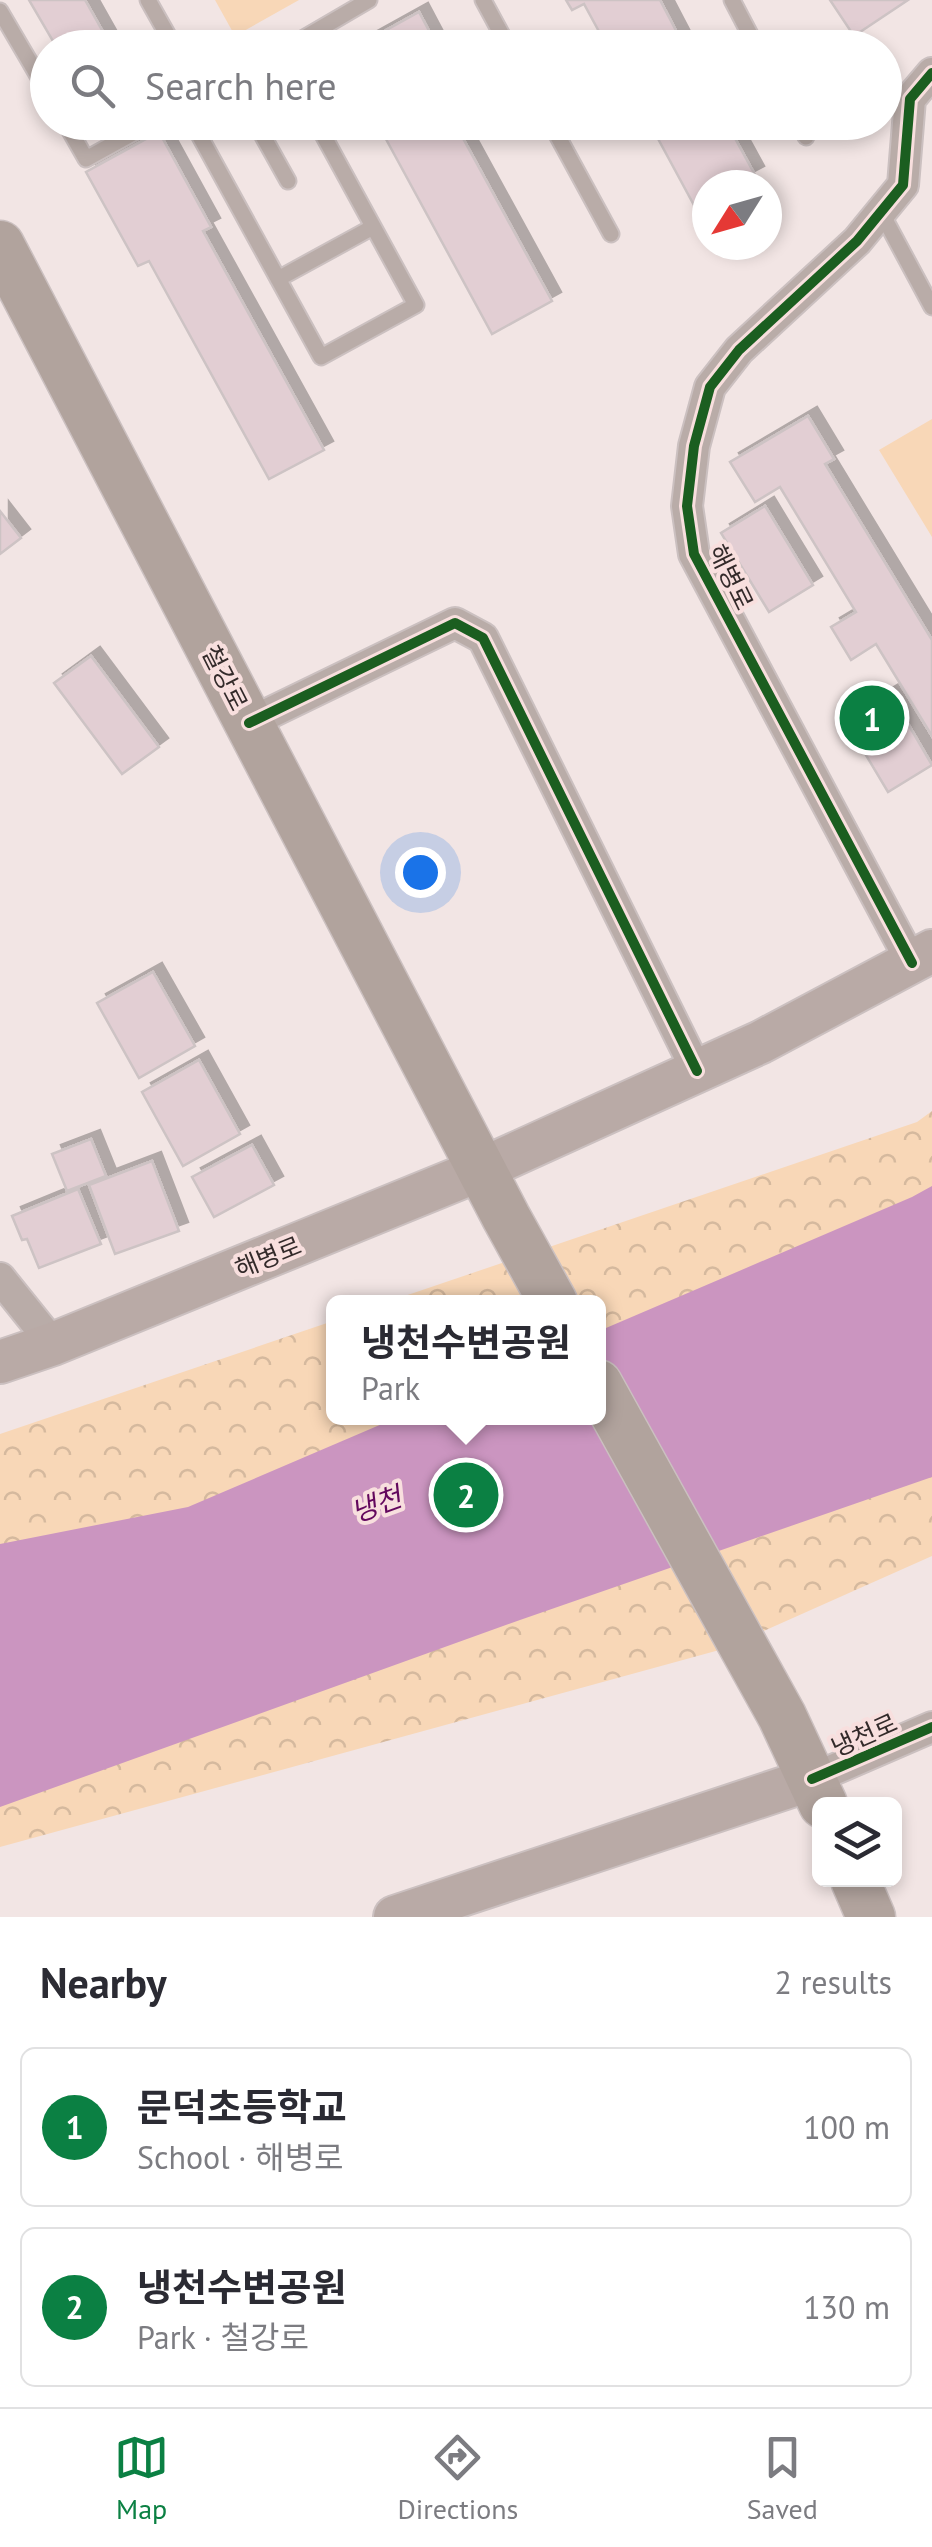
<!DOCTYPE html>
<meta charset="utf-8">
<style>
:root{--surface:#fff;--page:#f7f7f7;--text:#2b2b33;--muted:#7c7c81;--line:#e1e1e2;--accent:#0b8043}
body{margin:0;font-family:"PT Sans","Noto Sans KR",sans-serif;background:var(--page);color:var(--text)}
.controls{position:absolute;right:30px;bottom:30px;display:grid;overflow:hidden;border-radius:15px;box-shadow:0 5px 15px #0003}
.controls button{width:90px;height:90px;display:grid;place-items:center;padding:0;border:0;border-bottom:2px solid var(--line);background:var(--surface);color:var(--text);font:50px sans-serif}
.compass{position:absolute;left:692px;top:170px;width:90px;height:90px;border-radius:50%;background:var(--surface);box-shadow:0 5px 15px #0003;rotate:233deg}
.you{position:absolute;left:420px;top:872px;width:35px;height:35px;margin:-25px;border:8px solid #fff;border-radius:50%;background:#1a73e8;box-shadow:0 0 0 15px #1a73e833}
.badge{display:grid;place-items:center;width:65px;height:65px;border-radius:50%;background:var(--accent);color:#fff;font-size:32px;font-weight:700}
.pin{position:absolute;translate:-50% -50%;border:5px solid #fff;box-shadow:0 2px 10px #0006}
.popup{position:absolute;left:326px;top:1295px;width:280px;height:130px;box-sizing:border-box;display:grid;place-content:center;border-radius:15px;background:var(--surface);filter:drop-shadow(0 2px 8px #0005);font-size:32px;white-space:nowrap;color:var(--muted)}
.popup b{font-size:38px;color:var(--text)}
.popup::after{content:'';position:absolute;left:50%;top:100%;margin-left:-20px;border:20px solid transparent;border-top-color:var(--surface)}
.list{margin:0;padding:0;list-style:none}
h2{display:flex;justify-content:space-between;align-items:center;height:130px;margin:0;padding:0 40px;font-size:42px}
h2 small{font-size:32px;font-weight:400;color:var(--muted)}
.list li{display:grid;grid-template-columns:65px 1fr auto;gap:30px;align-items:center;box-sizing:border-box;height:160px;margin:0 20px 20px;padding:0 20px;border:2px solid var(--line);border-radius:15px}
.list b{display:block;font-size:38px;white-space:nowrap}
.list p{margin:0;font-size:32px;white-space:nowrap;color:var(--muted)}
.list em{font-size:32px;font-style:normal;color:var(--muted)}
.icon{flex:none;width:55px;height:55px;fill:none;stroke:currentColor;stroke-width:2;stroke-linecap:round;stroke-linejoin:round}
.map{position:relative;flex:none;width:932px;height:1917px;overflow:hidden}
.search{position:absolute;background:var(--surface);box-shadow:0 5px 15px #0003;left:30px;right:30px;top:30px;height:110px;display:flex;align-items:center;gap:25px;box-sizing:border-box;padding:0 35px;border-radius:55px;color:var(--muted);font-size:38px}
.sheet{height:490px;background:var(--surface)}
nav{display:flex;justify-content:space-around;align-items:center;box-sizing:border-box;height:140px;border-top:2px solid var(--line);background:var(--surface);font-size:28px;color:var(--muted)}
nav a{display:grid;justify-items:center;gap:5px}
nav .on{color:var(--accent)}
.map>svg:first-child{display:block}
.grass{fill:#f8d7b7}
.park{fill:url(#park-crowns)}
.water{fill:#cb95c0}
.building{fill:#e2ced3;stroke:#cdc3c4;stroke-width:2.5;filter:url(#shadow)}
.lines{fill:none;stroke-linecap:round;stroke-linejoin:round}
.lane-casing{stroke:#cbc0c0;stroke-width:19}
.street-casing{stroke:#cbc0c0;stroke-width:34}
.secondary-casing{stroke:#cbc0c0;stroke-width:46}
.primary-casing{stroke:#cbc0c0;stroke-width:51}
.lane{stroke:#b9aca8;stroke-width:15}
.street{stroke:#b9aca8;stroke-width:30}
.secondary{stroke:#b9aaa6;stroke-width:42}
.primary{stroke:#b1a39d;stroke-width:48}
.cycleway-casing{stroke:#f8dfde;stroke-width:16}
.cycleway{stroke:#1b5e20;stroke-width:10}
.labels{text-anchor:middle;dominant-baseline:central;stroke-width:8;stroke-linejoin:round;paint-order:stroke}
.street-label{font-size:25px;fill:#332a2a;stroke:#f8dfde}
.water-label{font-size:28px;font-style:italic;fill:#63075d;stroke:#f8dfde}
</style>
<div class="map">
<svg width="932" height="1917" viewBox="0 0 932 1917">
<defs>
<pattern id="park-crowns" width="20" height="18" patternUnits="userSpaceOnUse" patternTransform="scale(2.5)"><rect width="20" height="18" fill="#f8d7b7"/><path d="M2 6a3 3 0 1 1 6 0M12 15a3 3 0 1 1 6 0" fill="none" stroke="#d5b99e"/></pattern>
<filter id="shadow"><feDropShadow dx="9" dy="-9" stdDeviation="0" flood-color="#0004"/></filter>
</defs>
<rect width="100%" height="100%" fill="#f2e5e4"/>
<path class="grass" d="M215 0H299L235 36Z
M932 419V537L879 450Z"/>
<path class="park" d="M932 1111V1556L723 1649 0 1847V1434L333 1321 334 1418H598V1302H387L917 1122Z"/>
<path class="water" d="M932 1186V1477L520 1620 0 1807V1544L188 1507 396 1418H598L599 1331 912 1197Z"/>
<path class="building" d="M29 0H85L112 48H57Z
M566 0H660L685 48H608L584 4 572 10Z
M830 0H908L854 36Z
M419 12 438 48H354Z
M361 122H454L552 301 492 334 381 130 369 137Z
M649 122H726L755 175 736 185H707V201L695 207Z
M159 132 211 227 203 231 324 450 269 479 149 261 138 266 86 172Z
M808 416 834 459 825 464 932 640V736L876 644 851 660 831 627 856 612 780 487 755 502 730 462Z
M765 506 813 585 769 612 721 533Z
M0 511 21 538 0 554Z
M91 656 159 747 122 774 54 683Z
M890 693 932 765 888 792 845 720Z
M153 972 195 1046 139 1078 97 1003Z
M199 1060 240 1134 183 1166 142 1092Z
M91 1139 106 1176 67 1191 52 1154Z
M252 1145 274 1185 214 1217 192 1177Z
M152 1161 179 1231 115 1254 89 1185Z
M78 1189 101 1244 39 1268 27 1239 22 1240 12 1216Z"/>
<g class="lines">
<g class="lane-casing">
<path id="lane" d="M148 0 175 48
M483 0 509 48
M732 0 757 48
M0 11 48 93
M287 48 369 0
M65 122 86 159 153 122
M192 122 321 357 416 305 316 122
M255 122 288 181
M550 122 611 234
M798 122 806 137
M881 212 932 307
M278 279 373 227"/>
</g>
<g class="street-casing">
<path id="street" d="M249 723 455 623 483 638 697 1071
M912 963 694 554 687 506 694 446 710 387 739 350 857 241 903 185 910 99 932 73
M0 1278 53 1344
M812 1779 932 1727"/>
</g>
<g class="secondary-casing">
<path id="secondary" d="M0 1362 53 1344 482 1169 761 1042 932 951
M395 1917 812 1779"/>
</g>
<g class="primary-casing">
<path id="primary" d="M0 245 506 1217 553 1302
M598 1384 782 1716 823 1804
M855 1880 871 1917"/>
</g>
<use href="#lane" class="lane"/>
<use href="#street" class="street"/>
<use href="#secondary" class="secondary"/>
<use href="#primary" class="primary"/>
<g class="cycleway-casing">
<path id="cycleway" d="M249 723 455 623 483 638 697 1071
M912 963 694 554 687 506 694 446 710 387 739 350 857 241 903 185 910 99 932 73
M812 1779 932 1727"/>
</g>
<use href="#cycleway" class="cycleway"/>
</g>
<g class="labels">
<g class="street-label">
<text transform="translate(731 577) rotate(64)">해병로</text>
<text transform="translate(225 678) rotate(63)">철강로</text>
<text transform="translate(268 1257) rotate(-22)">해병로</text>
<text transform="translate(864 1735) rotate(-24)">냉천로</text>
</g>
<g class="water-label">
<text transform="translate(376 1504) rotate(-20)">냉천</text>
</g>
</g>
</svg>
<div class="controls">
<button><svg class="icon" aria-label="layers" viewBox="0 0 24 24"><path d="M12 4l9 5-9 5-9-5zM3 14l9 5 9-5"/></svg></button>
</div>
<svg class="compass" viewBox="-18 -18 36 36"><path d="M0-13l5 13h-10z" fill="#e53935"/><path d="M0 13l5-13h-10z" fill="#7c7c81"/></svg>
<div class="you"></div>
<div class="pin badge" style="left:872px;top:718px">1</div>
<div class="pin badge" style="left:466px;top:1495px">2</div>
<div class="popup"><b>냉천수변공원</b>Park</div>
<div class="search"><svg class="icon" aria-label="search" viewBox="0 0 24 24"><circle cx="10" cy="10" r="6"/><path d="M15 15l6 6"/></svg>Search here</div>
</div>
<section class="sheet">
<h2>Nearby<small>2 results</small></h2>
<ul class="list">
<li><span class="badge">1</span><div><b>문덕초등학교</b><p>School · 해병로</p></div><em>100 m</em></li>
<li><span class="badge">2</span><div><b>냉천수변공원</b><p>Park · 철강로</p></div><em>130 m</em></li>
</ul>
</section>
<nav>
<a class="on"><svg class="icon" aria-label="map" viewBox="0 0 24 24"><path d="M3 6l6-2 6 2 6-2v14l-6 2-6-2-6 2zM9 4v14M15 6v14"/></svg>Map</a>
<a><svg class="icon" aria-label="directions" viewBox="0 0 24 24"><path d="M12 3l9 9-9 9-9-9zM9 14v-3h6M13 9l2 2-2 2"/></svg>Directions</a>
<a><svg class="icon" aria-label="saved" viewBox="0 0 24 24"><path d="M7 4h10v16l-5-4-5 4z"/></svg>Saved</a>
</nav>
